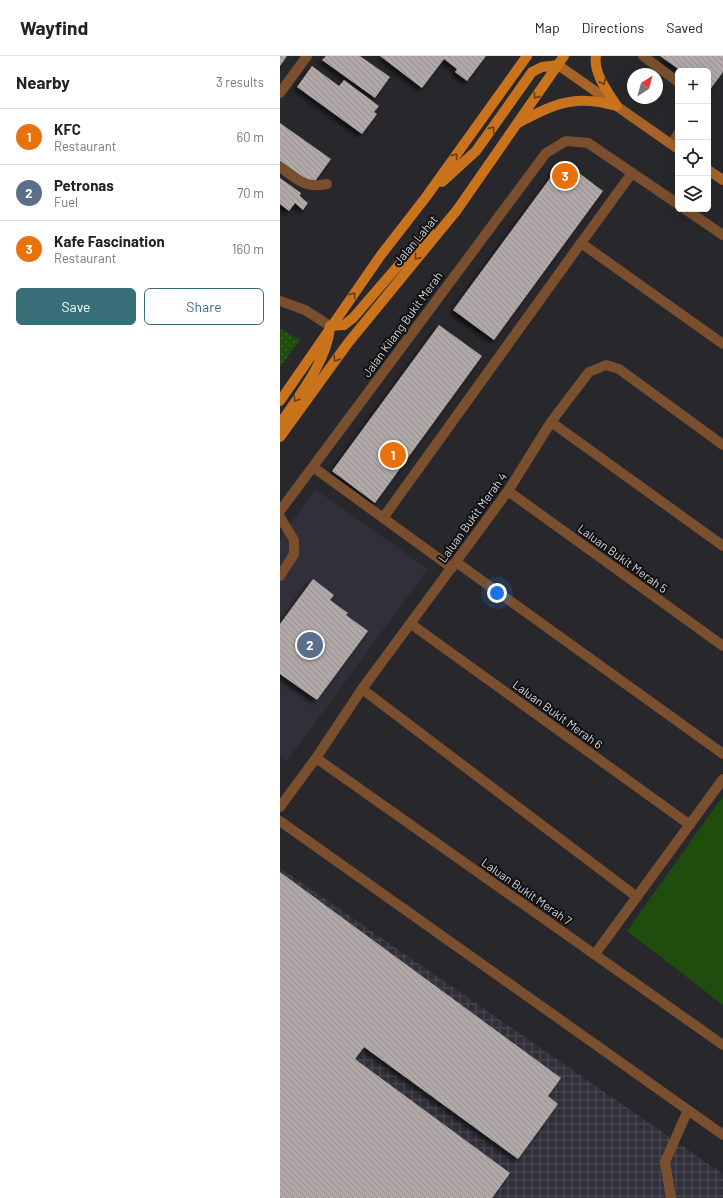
<!DOCTYPE html>
<meta charset="utf-8">
<style>
:root{--surface:#fff;--page:#f6f6f6;--text:#222;--muted:#767676;--line:#e0e0e0;--accent:#386e77}
body{margin:0;font-family:Barlow,sans-serif;background:var(--page);color:var(--text)}
.controls{position:absolute;right:12px;top:12px;display:grid;overflow:hidden;border-radius:6px;box-shadow:0 4px 16px #0002}
.controls button{width:36px;height:36px;display:grid;place-items:center;padding:0;border:0;border-bottom:1px solid var(--line);background:var(--surface);color:var(--text);font:20px sans-serif}
.compass{position:absolute;left:347px;top:12px;width:36px;height:36px;border-radius:50%;background:var(--surface);box-shadow:0 4px 16px #0002;rotate:36deg}
.you{position:absolute;left:217px;top:537px;width:14px;height:14px;margin:-10px;border:3px solid #fff;border-radius:50%;background:#1a73e8;box-shadow:0 0 0 6px #1a73e833}
.badge{display:grid;place-items:center;width:26px;height:26px;border-radius:50%;background:var(--accent);color:#fff;font-size:13px;font-weight:700}
.pin{position:absolute;translate:-50% -50%;border:2px solid #fff;box-shadow:0 1px 4px #0006}
.list{margin:0;padding:0;list-style:none}
h2{display:flex;justify-content:space-between;align-items:center;height:52px;margin:0;padding:0 16px;font-size:17px}
h2 small{font-size:13px;font-weight:400;color:var(--muted)}
.list li{display:grid;grid-template-columns:26px 1fr auto;gap:12px;align-items:center;box-sizing:border-box;height:56px;padding:0 16px;border-top:1px solid var(--line)}
.list b{display:block;font-size:15px;white-space:nowrap}
.list p{margin:0;font-size:13px;white-space:nowrap;color:var(--muted)}
.list em{font-size:13px;font-style:normal;color:var(--muted)}
.actions{display:flex;gap:8px;padding:12px 16px}
.actions a{flex:1;padding:9px 0;border:1px solid var(--accent);border-radius:6px;text-align:center;font-size:14px;color:var(--accent)}
.actions .main{background:var(--accent);color:#fff}
.icon{flex:none;width:22px;height:22px;fill:none;stroke:currentColor;stroke-width:2;stroke-linecap:round;stroke-linejoin:round}
.map{position:relative;flex:none;width:443px;height:1142px;overflow:hidden}
header{display:flex;align-items:center;gap:24px;box-sizing:border-box;height:56px;padding:0 20px;background:var(--surface);border-bottom:1px solid var(--line)}
header strong{font-size:19px}
nav{display:flex;gap:22px;margin-inline-start:auto;font-size:14px}
main{display:flex}
aside{flex:1;background:var(--surface)}
.map>svg:first-child{display:block}
.built{fill:#312f39}
.industrial{fill:url(#industrial-grid)}
.grass{fill:url(#grass-dots)}
.park{fill:#1f4d0e}
.building{fill:url(#building-back-hatch);filter:url(#shadow)}
.lines{fill:none;stroke-linecap:round;stroke-linejoin:round}
.lane{stroke:#794f2d;stroke-width:10}
.street{stroke:#794f2d;stroke-width:10}
.secondary{stroke:#a76428;stroke-width:10}
.primary{stroke:#ca731d;stroke-width:10}
.oneway{stroke:#643d18}
.labels{text-anchor:middle;dominant-baseline:central;stroke-width:4;stroke-linejoin:round;paint-order:stroke}
.street-label{font-size:12px;fill:#d5d5d8;stroke:#111013}
</style>
<header>
<strong>Wayfind</strong>
<nav><a>Map</a><a>Directions</a><a>Saved</a></nav>
</header>
<main>
<aside>
<h2>Nearby<small>3 results</small></h2>
<ul class="list">
<li><span class="badge" style="background:#e8710a">1</span><div><b>KFC</b><p>Restaurant</p></div><em>60 m</em></li>
<li><span class="badge" style="background:#5c6f8a">2</span><div><b>Petronas</b><p>Fuel</p></div><em>70 m</em></li>
<li><span class="badge" style="background:#e8710a">3</span><div><b>Kafe Fascination</b><p>Restaurant</p></div><em>160 m</em></li>
</ul>
<div class="actions"><a class="main">Save</a><a>Share</a></div>
</aside>
<div class="map">
<svg width="443" height="1142" viewBox="0 0 443 1142">
<defs>
<pattern id="industrial-grid" width="8" height="8" patternUnits="userSpaceOnUse"><rect width="8" height="8" fill="#312f39"/><path d="M0 4h8M4 0v8" fill="none" stroke="#4e4c55"/></pattern>
<pattern id="grass-dots" width="8" height="8" patternUnits="userSpaceOnUse"><rect width="8" height="8" fill="#1f4d0e"/><path d="M2 2h.1M6 6h.1" fill="none" stroke="#3f6630" stroke-width="1.8" stroke-linecap="round"/></pattern>
<pattern id="building-back-hatch" width="6" height="6" patternUnits="userSpaceOnUse"><rect width="6" height="6" fill="#b0a9a7"/><path d="M-1 5l2 2M0 0l6 6M5-1l2 2" fill="none" stroke="#948f8e"/></pattern>
<filter id="shadow"><feDropShadow dx="-3.5" dy="3.5" stdDeviation="2" flood-color="#0009"/></filter>
</defs>
<rect width="100%" height="100%" fill="#28272c"/>
<path class="built" d="M35 433 148 513 6 706 0 701V483Z"/>
<path class="industrial" d="M0 812 443 1118V1142H0Z"/>
<path class="grass" d="M0 273 20 284 0 311Z"/>
<path class="park" d="M443 740V949L347 875Z"/>
<path class="building" d="M0 0H7L0 10Z
M46 0H80L110 21 95 42 42 4Z
M100 0H206L187 25 175 16 177 13 164 3 142 32Z
M380 0H443V16L429 35H428V15H401Z
M32 10 59 30 64 24 99 50 94 56 97 58 82 78 17 31Z
M0 67 51 103 33 128 0 105Z
M291 111 323 135 214 284 173 254 276 114Z
M0 122 21 137 20 140 28 147 23 154 15 147 9 155 0 148Z
M159 269 202 300 95 447 52 415Z
M33 523 54 539 50 544 68 557 66 559 88 575 37 644 0 618V568Z
M0 816 281 1022 268 1040 278 1048 238 1103 84 991 75 1003 230 1117 212 1142H0Z"/>
<g class="lines">
<path class="lane" d="M363 0 398 26
M391 88 398 78
M352 117 301 187 443 288
M271 366 443 490
M0 461 14 484V498L0 520
M103 462 301 187
M176 506 443 698
M82 633 357 841
M315 898 443 723
M391 1142 385 1106 408 1054"/>
<path class="street" d="M0 37 27 0
M0 111C17 123 25 133 47 128
M405 153 443 179
M0 245 25 254 50 270
M33 411 172 512
M228 435 443 590
M0 455 266 97 286 85 308 87 398 148
M131 568 410 769
M36 702 443 989
M0 751 36 702 82 633 228 435 271 366 309 316 326 309 339 313 443 389
M0 765 443 1079"/>
<path class="secondary" d="M278 9 398 93
M428 114 443 124"/>
<path class="primary" d="M316 0C313 17 328 36 337 50
M238 67C261 55 282 43 309 45 318 45 328 48 337 50
M162 126 196 95 252 16 262 11 278 9
M50 270 64 269 73 262 130 196 150 177
M0 345 101 199 146 141 247 0
M0 368C18 341 47 305 50 272
M0 381 68 287 177 154 284 0"/>
</g>
<defs><path id="oneway-chevron" d="M-2-3.5L2.5 0L-2 3.5" fill="none" stroke-width="1.6" stroke-linecap="round" stroke-linejoin="round"/></defs>
<g class="oneway">
<use href="#oneway-chevron" transform="translate(323 26) rotate(64)"/>
<use href="#oneway-chevron" transform="translate(256 40) rotate(125)"/>
<use href="#oneway-chevron" transform="translate(212 73) rotate(-54)"/>
<use href="#oneway-chevron" transform="translate(175 100) rotate(-55)"/>
<use href="#oneway-chevron" transform="translate(137 201) rotate(130)"/>
<use href="#oneway-chevron" transform="translate(73 239) rotate(-55)"/>
<use href="#oneway-chevron" transform="translate(56 303) rotate(125)"/>
<use href="#oneway-chevron" transform="translate(16 343) rotate(123)"/>
</g>
<g class="labels">
<g class="street-label">
<text transform="translate(135 184) rotate(-50)">Jalan Lahat</text>
<text transform="translate(122 268) rotate(-54)">Jalan Kilang Bukit Merah</text>
<text transform="translate(192 461) rotate(-54)">Laluan Bukit Merah 4</text>
<text transform="translate(343 502) rotate(36)">Laluan Bukit Merah 5</text>
<text transform="translate(278 658) rotate(36)">Laluan Bukit Merah 6</text>
<text transform="translate(247 835) rotate(35)">Laluan Bukit Merah 7</text>
</g>
</g>
</svg>
<div class="controls">
<button>+</button>
<button>−</button>
<button><svg class="icon" aria-label="locate" viewBox="0 0 24 24"><circle cx="12" cy="12" r="6"/><path d="M12 2v4M12 18v4M2 12h4M18 12h4"/></svg></button>
<button><svg class="icon" aria-label="layers" viewBox="0 0 24 24"><path d="M12 4l9 5-9 5-9-5zM3 14l9 5 9-5"/></svg></button>
</div>
<svg class="compass" viewBox="-18 -18 36 36"><path d="M0-13l5 13h-10z" fill="#e53935"/><path d="M0 13l5-13h-10z" fill="#767676"/></svg>
<div class="you"></div>
<div class="pin badge" style="left:113px;top:399px;background:#e8710a">1</div>
<div class="pin badge" style="left:30px;top:589px;background:#5c6f8a">2</div>
<div class="pin badge" style="left:285px;top:120px;background:#e8710a">3</div>
</div>
</main>
